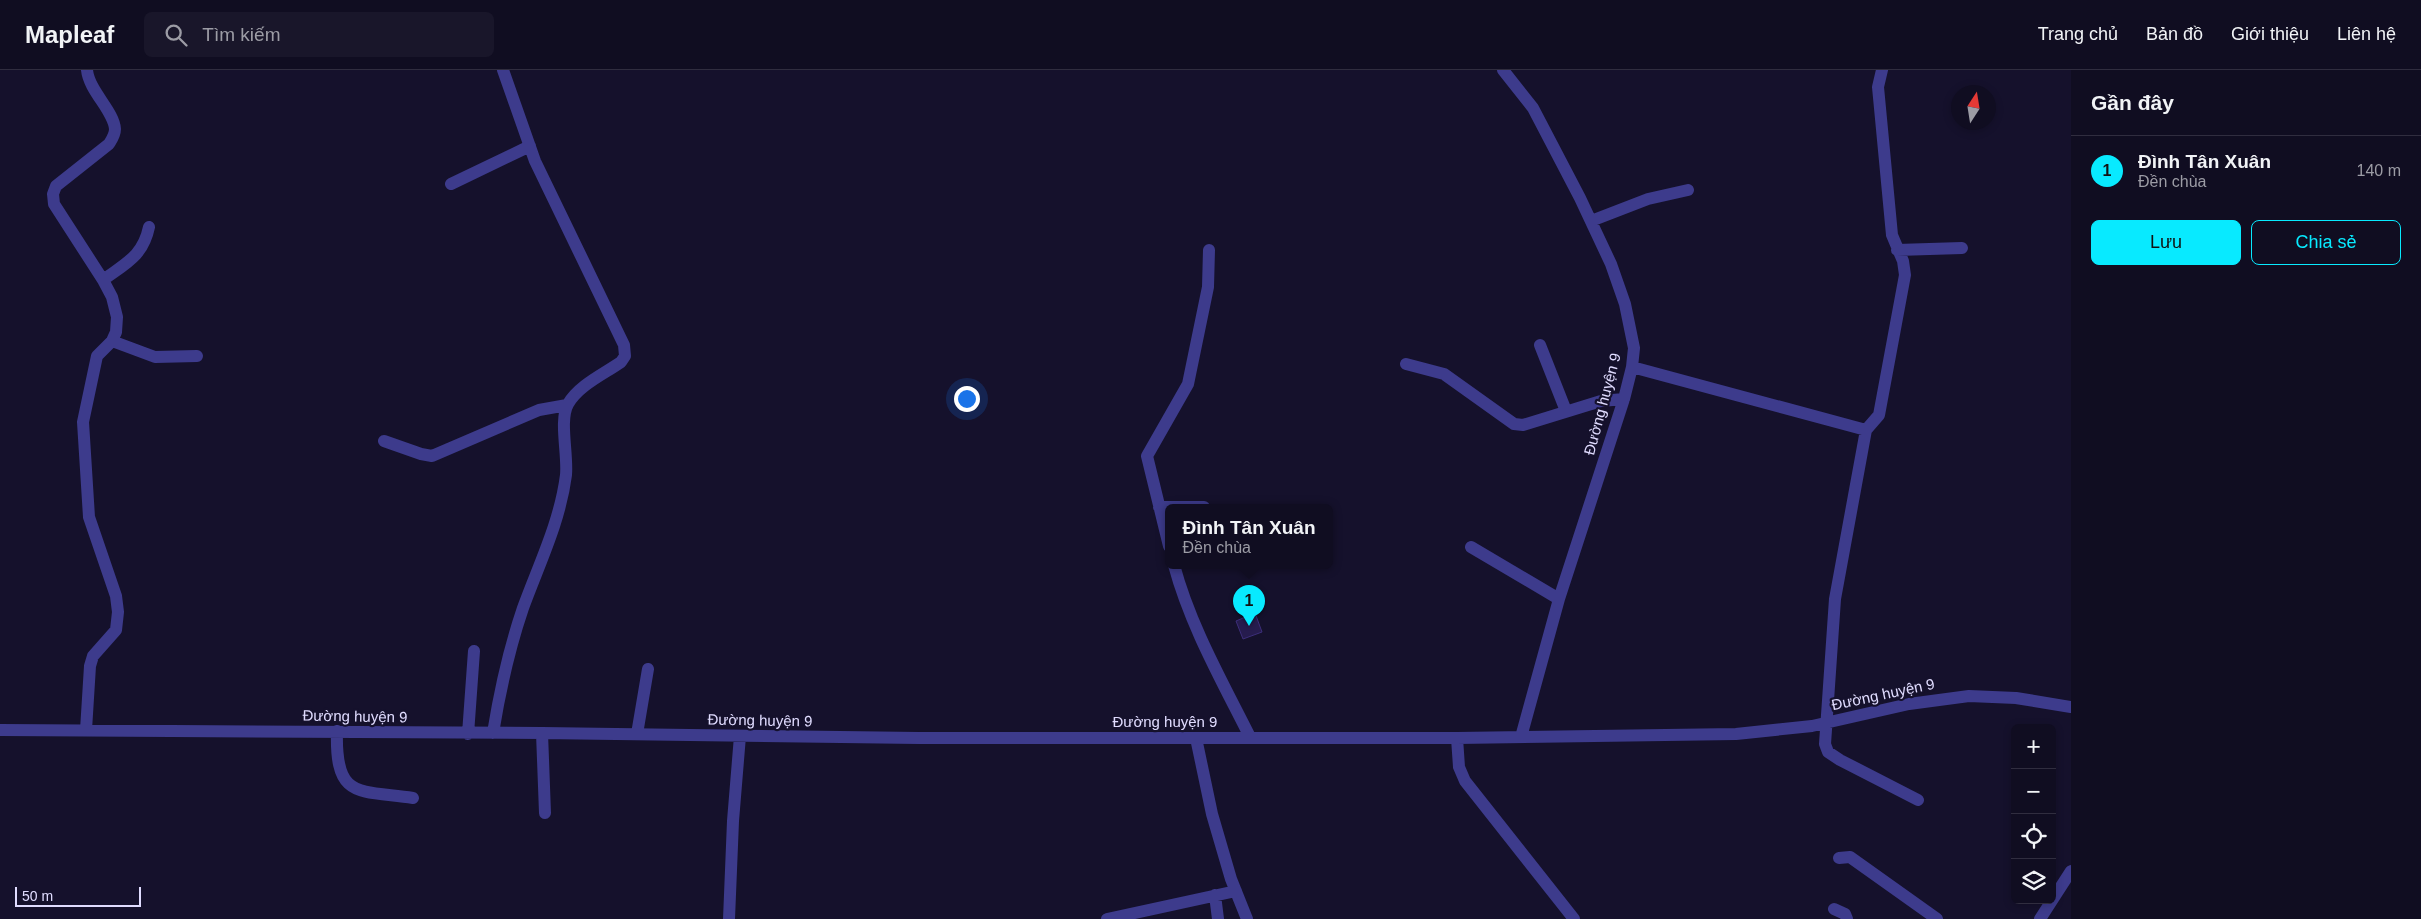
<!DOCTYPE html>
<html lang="vi">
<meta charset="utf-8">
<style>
:root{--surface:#100d21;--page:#19162a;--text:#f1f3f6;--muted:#9c9ca5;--line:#302d3f;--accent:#08eaff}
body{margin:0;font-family:Arial,sans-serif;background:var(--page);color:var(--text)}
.controls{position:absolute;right:15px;bottom:15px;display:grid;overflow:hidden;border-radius:8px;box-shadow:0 2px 8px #0003}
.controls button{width:45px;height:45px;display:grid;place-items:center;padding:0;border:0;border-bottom:1px solid var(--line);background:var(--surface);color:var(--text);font:25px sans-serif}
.compass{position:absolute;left:1951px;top:15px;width:45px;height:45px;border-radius:50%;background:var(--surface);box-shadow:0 2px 8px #0003;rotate:12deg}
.scale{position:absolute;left:15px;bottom:12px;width:126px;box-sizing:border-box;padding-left:5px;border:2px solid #e0dcff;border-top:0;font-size:14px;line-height:18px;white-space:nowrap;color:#e0dcff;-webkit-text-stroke:4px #15112c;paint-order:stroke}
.you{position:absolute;left:966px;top:328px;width:18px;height:18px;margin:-12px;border:4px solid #fff;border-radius:50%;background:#1a73e8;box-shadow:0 0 0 8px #1a73e833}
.badge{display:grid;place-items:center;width:32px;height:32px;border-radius:50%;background:var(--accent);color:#111;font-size:16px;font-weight:700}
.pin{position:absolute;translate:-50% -41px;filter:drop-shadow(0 1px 2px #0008)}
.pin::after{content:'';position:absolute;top:26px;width:18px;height:15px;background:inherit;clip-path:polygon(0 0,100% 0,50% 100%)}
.popup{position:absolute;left:1165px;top:434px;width:168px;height:65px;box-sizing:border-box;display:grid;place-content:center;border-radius:8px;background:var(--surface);filter:drop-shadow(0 1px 4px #0005);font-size:16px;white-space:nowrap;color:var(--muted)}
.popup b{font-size:19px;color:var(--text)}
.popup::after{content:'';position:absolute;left:50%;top:100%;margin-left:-10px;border:10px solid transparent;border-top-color:var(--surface)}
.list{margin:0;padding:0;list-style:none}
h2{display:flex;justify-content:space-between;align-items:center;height:65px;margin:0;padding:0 20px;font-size:21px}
h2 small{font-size:16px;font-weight:400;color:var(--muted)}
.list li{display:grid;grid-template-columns:32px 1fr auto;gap:15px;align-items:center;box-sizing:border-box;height:70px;padding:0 20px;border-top:1px solid var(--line)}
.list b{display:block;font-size:19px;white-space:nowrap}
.list p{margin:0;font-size:16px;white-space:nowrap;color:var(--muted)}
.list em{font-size:16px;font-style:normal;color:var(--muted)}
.actions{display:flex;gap:10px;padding:15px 20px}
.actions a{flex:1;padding:11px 0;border:1px solid var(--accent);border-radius:8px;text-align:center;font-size:18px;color:var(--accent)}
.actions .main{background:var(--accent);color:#111}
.icon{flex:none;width:28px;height:28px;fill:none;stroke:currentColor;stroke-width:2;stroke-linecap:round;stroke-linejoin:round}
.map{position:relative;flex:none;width:2071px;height:849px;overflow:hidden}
header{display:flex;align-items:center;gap:30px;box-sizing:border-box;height:70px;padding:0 25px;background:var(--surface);border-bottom:1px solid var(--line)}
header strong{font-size:24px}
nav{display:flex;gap:28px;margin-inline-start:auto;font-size:18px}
.search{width:350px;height:45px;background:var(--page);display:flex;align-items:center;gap:12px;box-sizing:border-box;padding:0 18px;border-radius:8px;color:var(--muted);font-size:19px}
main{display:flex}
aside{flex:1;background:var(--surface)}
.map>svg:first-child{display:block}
.building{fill:#261c4e;stroke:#3c2e7a}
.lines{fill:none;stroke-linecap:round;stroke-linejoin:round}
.minor{stroke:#3d3b8c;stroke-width:12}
.labels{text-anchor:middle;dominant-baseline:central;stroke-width:4.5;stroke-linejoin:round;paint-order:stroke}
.street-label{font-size:15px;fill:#e0dcff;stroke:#15112c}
</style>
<header>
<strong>Mapleaf</strong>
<div class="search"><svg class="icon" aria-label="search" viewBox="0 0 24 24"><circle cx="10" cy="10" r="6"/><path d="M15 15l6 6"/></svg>Tìm kiếm</div>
<nav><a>Trang chủ</a><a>Bản đồ</a><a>Giới thiệu</a><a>Liên hệ</a></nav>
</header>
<main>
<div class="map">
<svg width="2071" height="849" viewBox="0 0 2071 849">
<rect width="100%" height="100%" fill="#15112c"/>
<path class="building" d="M1255 543 1262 562 1243 569 1236 551Z"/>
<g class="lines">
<path class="minor" d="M1503 0 1533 38 1580 128 1611 194 1625 234 1634 278 1632 297 1624 329 1559 529 1521 667
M451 114 530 76
M1591 151 1648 129 1688 120
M1897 180 1962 178
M103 210C126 193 143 186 149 157
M112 271 155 287 197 286
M1540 275 1566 341
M1406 294 1444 304 1514 354 1523 355 1601 331 1624 329
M1632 297 1866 360 1879 345 1905 205 1903 191 1892 165 1878 17 1882 0
M1866 360 1835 529 1825 674 1828 682 1840 690 1918 730
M384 371 421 384 432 386 539 340 567 335
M1159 437H1204
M1169 476 1147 386 1188 314 1208 217 1209 180
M1471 477 1559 529
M1174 495C1190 555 1222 611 1250 667
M0 660 542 663 919 668H1457L1736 664 1812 656 1909 634 1969 626 2016 628 2071 637
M86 660 90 596 93 586 116 560 118 542 116 526 89 447 83 352 97 286 112 271 116 262 117 247 112 227 103 210 54 134 53 124 56 116 109 74C112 69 115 65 115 59 114 41 89 21 87 0
M337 661C335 729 357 720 413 728
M493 663C500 620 509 579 523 538 539 494 560 452 566 405 568 384 559 350 568 334 579 315 604 304 621 292L625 286 624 275 535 91 503 0
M542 663 545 743
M468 664 474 581
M637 664 648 599
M1196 668 1212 744 1231 809 1247 849
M1457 668 1459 697 1465 711 1574 849
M1839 788 1850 787 1937 849
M1215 825 1218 849
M1834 839 1845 844 1847 849
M729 849 733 751 740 666
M1107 849 1236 821
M2040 849 2071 801"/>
</g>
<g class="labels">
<g class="street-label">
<text transform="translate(1602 334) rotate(-75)">Đường huyện 9</text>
<text transform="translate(1883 624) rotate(-12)">Đường huyện 9</text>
<text transform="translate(355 646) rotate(1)">Đường huyện 9</text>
<text transform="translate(760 650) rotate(1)">Đường huyện 9</text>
<text x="1165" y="651">Đường huyện 9</text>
</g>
</g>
</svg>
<div class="controls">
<button>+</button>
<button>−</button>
<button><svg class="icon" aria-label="locate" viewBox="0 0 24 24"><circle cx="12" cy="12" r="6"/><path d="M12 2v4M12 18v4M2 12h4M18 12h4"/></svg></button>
<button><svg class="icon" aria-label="layers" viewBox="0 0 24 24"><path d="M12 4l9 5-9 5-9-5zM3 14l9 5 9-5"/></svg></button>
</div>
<svg class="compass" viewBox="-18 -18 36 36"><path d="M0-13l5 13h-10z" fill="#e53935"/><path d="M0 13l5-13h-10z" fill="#9c9ca5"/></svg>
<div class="scale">50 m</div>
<div class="you"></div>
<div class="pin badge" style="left:1249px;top:556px">1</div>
<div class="popup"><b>Đình Tân Xuân</b>Đền chùa</div>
</div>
<aside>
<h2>Gần đây<small></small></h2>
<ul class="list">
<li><span class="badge">1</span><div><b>Đình Tân Xuân</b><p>Đền chùa</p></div><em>140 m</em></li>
</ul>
<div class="actions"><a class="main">Lưu</a><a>Chia sẻ</a></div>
</aside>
</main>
